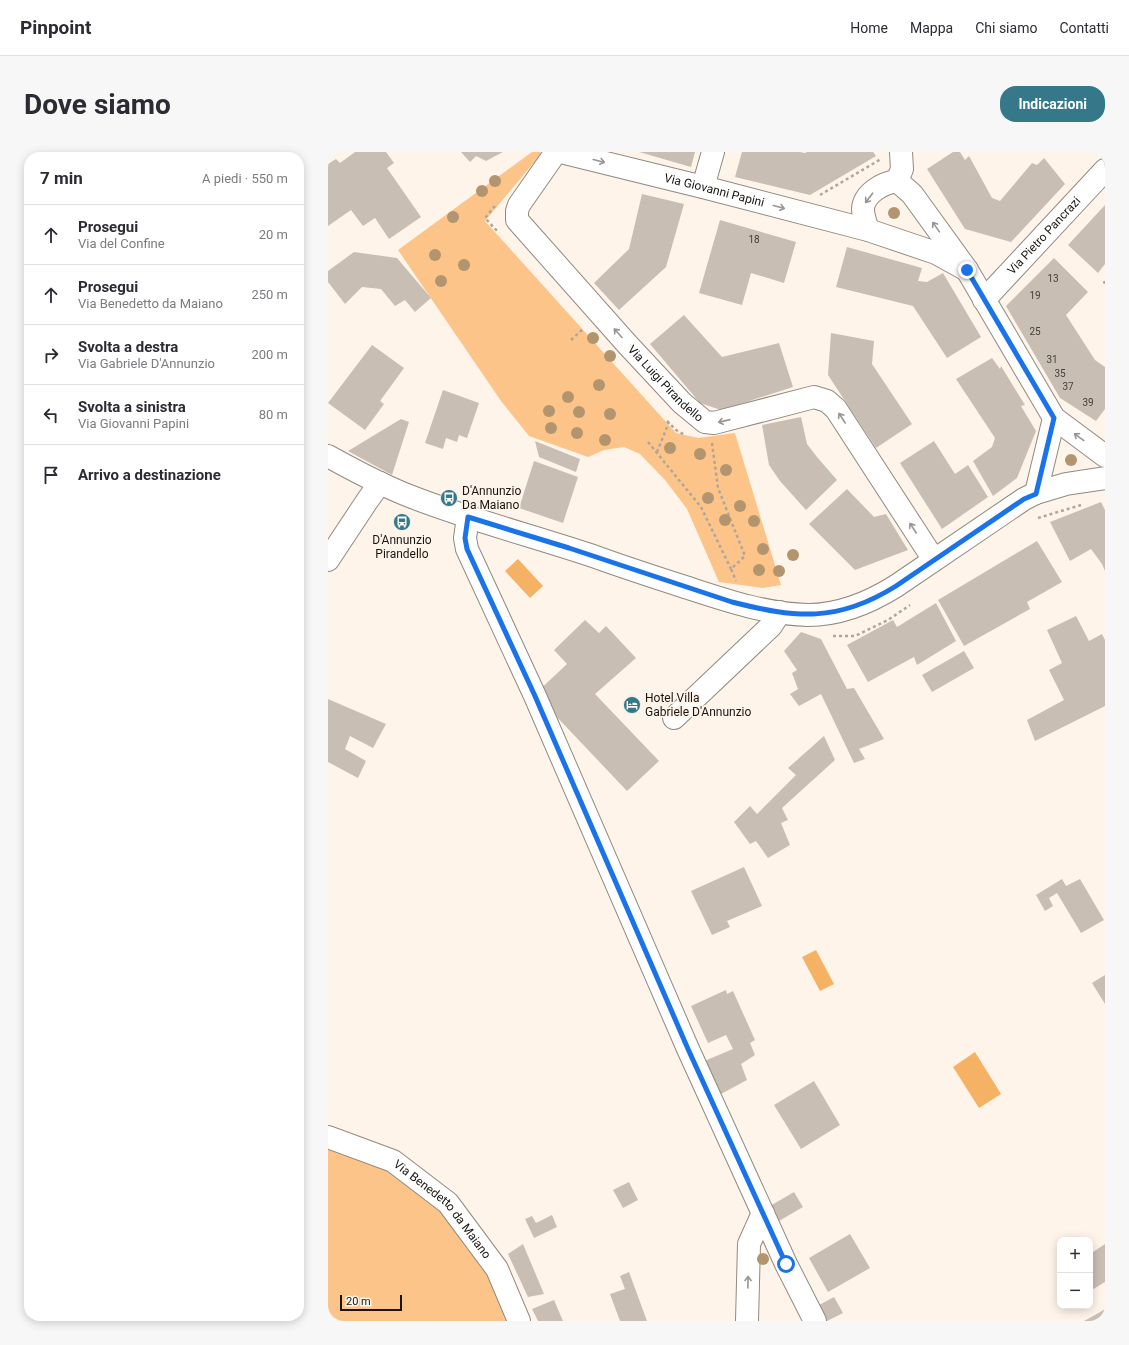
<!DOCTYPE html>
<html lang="it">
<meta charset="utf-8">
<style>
:root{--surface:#fff;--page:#f7f7f7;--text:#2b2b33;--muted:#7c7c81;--line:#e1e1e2;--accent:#357889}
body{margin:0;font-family:Roboto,sans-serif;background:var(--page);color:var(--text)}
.controls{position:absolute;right:12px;bottom:12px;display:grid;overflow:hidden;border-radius:8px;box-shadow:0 2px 10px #0003}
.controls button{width:36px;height:36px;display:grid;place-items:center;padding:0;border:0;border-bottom:1px solid var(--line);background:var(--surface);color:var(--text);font:20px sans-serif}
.scale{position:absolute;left:12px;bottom:10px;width:62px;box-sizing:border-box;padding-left:4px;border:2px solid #191612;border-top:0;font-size:11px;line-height:14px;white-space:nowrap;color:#191612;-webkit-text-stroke:3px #fff4ea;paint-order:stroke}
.stop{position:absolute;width:12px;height:12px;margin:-9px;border:3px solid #1a73e8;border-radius:50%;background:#fff}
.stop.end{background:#1a73e8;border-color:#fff;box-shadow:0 1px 4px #0008}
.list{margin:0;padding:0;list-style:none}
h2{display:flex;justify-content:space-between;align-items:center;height:52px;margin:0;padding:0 16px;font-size:17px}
h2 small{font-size:13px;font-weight:400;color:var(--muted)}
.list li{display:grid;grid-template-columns:26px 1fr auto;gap:12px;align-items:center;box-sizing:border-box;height:60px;padding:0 16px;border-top:1px solid var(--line)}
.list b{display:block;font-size:15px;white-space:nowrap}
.list p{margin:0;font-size:13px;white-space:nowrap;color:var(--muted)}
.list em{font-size:13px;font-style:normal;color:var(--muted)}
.icon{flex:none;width:22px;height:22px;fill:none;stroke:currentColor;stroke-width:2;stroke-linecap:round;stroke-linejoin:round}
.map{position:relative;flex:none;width:777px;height:1169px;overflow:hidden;border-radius:16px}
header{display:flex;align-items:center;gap:24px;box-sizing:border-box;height:56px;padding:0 20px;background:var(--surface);border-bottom:1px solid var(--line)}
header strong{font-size:19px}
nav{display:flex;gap:22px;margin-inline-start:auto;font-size:14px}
.intro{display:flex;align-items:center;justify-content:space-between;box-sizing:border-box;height:96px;padding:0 24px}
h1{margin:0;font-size:28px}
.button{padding:10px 18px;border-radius:16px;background:var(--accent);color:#fff;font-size:14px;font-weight:700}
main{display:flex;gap:24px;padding:0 24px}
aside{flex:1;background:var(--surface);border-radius:16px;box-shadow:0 2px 10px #0003}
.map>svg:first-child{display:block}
.green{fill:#fcc488}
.water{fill:#f5b164}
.building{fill:#c8beb4}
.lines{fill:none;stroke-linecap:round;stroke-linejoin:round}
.minor-casing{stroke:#92897f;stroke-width:24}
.path{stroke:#aea69e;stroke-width:2.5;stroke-dasharray:3 3;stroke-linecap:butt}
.minor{stroke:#fff;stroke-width:22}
.tree{fill:#b2956f}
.oneway{stroke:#989694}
.route{stroke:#1a73e8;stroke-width:5}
.labels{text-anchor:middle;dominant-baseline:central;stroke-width:3.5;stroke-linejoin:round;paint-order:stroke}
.number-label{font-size:10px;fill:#45403a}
.street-label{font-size:12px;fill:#191612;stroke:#fff4ea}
.poi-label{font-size:12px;fill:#191612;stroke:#fff4ea;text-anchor:start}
</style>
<header>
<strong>Pinpoint</strong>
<nav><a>Home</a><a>Mappa</a><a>Chi siamo</a><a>Contatti</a></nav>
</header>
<div class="intro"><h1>Dove siamo</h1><a class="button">Indicazioni</a></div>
<main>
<aside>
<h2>7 min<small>A piedi · 550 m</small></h2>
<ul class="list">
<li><svg class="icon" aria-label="ahead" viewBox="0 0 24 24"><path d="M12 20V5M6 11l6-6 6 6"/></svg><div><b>Prosegui</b><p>Via del Confine</p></div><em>20 m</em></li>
<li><svg class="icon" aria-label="ahead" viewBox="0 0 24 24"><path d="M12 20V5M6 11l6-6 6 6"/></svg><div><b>Prosegui</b><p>Via Benedetto da Maiano</p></div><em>250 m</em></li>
<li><svg class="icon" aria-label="right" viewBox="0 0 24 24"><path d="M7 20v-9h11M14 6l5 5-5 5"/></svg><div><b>Svolta a destra</b><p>Via Gabriele D'Annunzio</p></div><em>200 m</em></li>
<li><svg class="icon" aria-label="left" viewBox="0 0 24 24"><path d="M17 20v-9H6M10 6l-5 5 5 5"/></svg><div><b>Svolta a sinistra</b><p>Via Giovanni Papini</p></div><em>80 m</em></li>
<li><svg class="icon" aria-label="arrive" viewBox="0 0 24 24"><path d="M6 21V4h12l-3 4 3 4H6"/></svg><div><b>Arrivo a destinazione</b></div></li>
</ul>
</aside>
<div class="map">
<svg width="777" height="1169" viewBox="0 0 777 1169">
<rect width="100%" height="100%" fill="#fff4ea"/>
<path class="green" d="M204 0H212L213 2 157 69 348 281 370 286 407 281 453 433 435 436 391 430 359 357 337 328 312 302 296 295 276 298 260 305 201 284 173 249 70 98Z
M0 985 120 1051 191 1169H0Z"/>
<path class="water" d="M190 407 215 434 202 446 177 419Z
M488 798 506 832 492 839 474 805Z
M647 900 673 942 651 956 625 915Z"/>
<path class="building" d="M27 0H58L66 11 59 16 93 65 61 87 47 66 35 74 23 58 0 74V12L8 7 12 11Z
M133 0H175L158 9 148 4 142 10Z
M311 0H367L363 15Z
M414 0H472L477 1 479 0H545L548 4 482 43 407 25Z
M625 0H632L637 8 641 4 664 46 672 49 704 11 709 13 716 6 737 32 683 90 637 77 599 17Z
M314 42 356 52 338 115 291 158 266 131 301 97Z
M777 53V112L770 121 740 93Z
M392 68 468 90 456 131 423 121 414 153 371 141Z
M519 95 594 116 590 129 599 130 615 121 653 185 619 206 585 154 508 135Z
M26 100 69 106 103 146 87 160 77 148 67 154 53 137 34 135 17 152 0 130V119Z
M726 106 760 140 738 163 767 208 777 215V257L768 269 732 246 678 154Z
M356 163 394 205 451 191 465 235 393 258 372 251 322 192Z
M503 181 546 189 544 212 584 272 548 296 500 223Z
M44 193 76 216 52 249 56 252 37 278 0 251Z
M664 206 672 217 673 214 697 253 693 254 708 279 689 326 665 344 645 309 664 295 667 286 628 227Z
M115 238 151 251 139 286 131 283 129 290 118 286 115 297 97 291Z
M473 265 479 292 489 305 509 328 478 358 452 329 441 313 434 273Z
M73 267 81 270 64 323 20 299Z
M207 289 252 307 248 320 211 305Z
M606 289 627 322 640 313 660 345 614 377 572 311Z
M206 309 250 325 235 371 191 356Z
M519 337 546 365 558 362 580 398 527 418 481 372Z
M773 350 777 358V419L774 412 763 397 742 409 722 370Z
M709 389 734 430 699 450 702 457 636 494 610 448Z
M608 451 628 489 589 513 586 505 540 530 519 493 565 468 569 475Z
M748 464 761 489 774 482 777 488V554L707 589 699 568 736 548 721 518 734 511 719 478Z
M257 468 271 481 278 474 308 506 267 542 331 609 299 639 207 542 239 512 226 498Z
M473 480 493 487 519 537 526 536 556 587 531 597 537 607 526 611 493 542 471 554 462 542 470 537 464 521 469 518 456 499Z
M636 499 646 516 604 540 594 523Z
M0 547 58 572 45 596 22 584 17 597 38 609 30 626 0 610Z
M496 584 507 608 454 656 460 668 453 671 462 693 440 706 428 689 422 692 406 670 422 654 429 662 468 623 460 616Z
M416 715 434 754 399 769 402 775 384 783 363 739Z
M734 727 738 734 752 727 776 768 753 781 729 741 721 746 725 754 717 759 708 743Z
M777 823V852L764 831Z
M398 838 399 842 405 839 427 888 422 891 427 903 413 912 419 928 393 942 374 910 405 897 398 883 380 891 363 854Z
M486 929 512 973 473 997 446 953Z
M301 1030 310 1048 295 1056 285 1038Z
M466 1040 475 1055 451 1069 442 1054Z
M224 1063 229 1075 206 1086 197 1067 204 1064 208 1071Z
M522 1082 542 1116 500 1140 481 1106Z
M195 1092 216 1142 200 1145 180 1102Z
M777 1092V1130L762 1139V1102Z
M301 1120 319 1169H292L282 1142 297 1137 292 1124Z
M506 1145 515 1161 499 1169 491 1153Z
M226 1148 235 1169H210L204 1157Z
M777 1157V1169H756L767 1163Z"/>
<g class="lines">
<g class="minor-casing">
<g id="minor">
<path id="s1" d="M228 0 191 53 189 59V68L299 192 354 251 377 270 386 271 486 245 499 249 508 257 606 408"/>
<path id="s2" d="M233 0 375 35 540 78 608 101 639 118"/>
<path d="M569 29 574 17 573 0"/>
<path d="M375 35 385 0"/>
<path d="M540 78C538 72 535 64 535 57 536 41 555 31 569 29L584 42 639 118 726 266 777 304"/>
<path id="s3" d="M656 148 777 18"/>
<path d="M0 304C27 319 55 334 84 345 143 368 205 384 265 404 295 415 326 425 357 435 397 448 437 462 480 463 511 463 541 451 568 434L696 347 708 341 738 332 777 326"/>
<path d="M708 341 726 266"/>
<path d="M140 365 137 386 139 397 207 544 360 897 458 1112 487 1169"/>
<path d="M0 408 39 349 52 331"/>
<path d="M346 566 443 474 452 460"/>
<path id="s4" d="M0 985 65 1009 120 1051 169 1117 191 1169"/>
<path d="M419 1169 421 1092 435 1061"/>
</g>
</g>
<path class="path" d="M492 43 553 7
M167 54 157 66 171 81
M776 129 777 132
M243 188 256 176
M339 269 348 278 357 283
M320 290 373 355 403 417
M384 291 390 336 417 404 403 417 408 429
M329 300 341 270
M710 366 753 353
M505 484H527L560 468 582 453"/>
<use href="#minor" class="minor"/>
</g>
<g class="tree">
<circle cx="167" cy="29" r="6"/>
<circle cx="154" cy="39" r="6"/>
<circle cx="566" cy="61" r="6"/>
<circle cx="125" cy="65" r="6"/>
<circle cx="107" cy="103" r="6"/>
<circle cx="136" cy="113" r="6"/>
<circle cx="113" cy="129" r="6"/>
<circle cx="265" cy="186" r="6"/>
<circle cx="282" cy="204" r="6"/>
<circle cx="271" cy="233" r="6"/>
<circle cx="240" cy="245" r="6"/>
<circle cx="221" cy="259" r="6"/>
<circle cx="251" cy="260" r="6"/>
<circle cx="282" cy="262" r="6"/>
<circle cx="223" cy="276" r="6"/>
<circle cx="249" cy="281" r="6"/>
<circle cx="277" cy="288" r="6"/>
<circle cx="342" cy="296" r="6"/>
<circle cx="372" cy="302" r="6"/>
<circle cx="743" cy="308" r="6"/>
<circle cx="398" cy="318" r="6"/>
<circle cx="380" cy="346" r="6"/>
<circle cx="412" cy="354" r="6"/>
<circle cx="397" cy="368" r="6"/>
<circle cx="426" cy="369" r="6"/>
<circle cx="435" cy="397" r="6"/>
<circle cx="465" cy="403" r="6"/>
<circle cx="431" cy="418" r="6"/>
<circle cx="451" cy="419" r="6"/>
<circle cx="435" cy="1107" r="6"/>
</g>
<defs><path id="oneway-shaft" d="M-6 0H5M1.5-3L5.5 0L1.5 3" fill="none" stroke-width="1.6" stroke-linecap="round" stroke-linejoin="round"/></defs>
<g class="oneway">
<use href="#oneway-shaft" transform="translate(271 9) rotate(14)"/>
<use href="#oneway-shaft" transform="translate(541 46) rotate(127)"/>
<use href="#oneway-shaft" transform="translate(451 55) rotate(15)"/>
<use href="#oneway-shaft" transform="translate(608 75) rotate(-125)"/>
<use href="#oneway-shaft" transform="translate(290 181) rotate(-132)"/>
<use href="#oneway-shaft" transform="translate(514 266) rotate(-123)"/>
<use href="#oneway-shaft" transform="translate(396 269) rotate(167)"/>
<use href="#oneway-shaft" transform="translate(751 285) rotate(-144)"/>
<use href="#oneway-shaft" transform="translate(585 376) rotate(-123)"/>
<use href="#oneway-shaft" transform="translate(420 1130) rotate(-89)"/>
</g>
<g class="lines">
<path class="route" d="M458 1112 360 897 207 544 139 397 137 386 140 365 241 396 404 450C468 466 509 471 568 434L696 347 708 342 726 266 639 118"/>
</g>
<defs>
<g id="bus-disc" transform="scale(0.9)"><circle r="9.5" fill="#357889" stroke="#fff4ea"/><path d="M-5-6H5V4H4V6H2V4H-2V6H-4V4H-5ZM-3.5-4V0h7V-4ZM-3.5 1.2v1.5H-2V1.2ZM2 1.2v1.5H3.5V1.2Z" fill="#fff"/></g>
<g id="hotel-disc" transform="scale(0.9)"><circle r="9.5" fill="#357889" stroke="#fff4ea"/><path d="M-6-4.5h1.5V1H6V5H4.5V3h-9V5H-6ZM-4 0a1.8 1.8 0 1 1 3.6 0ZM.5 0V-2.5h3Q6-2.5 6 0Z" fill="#fff"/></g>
</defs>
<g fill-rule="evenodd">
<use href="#bus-disc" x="121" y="346"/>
<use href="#bus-disc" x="74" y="370"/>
<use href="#hotel-disc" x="304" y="553"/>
</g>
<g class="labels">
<g class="number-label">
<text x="426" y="87">18</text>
<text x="725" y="126">13</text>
<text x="707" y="143">19</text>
<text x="707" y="179">25</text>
<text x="724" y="207">31</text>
<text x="732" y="221">35</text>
<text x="740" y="234">37</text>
<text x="760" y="250">39</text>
</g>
<g class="street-label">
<text stroke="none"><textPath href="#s2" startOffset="158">Via Giovanni Papini</textPath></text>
<text stroke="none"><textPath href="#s3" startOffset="88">Via Pietro Pancrazi</textPath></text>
<text stroke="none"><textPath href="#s1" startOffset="301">Via Luigi Pirandello</textPath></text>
<text stroke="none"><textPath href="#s4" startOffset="139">Via Benedetto da Maiano</textPath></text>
</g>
<g class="poi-label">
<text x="134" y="339">D'Annunzio<tspan x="134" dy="14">Da Maiano</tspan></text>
<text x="74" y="388" text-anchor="middle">D'Annunzio<tspan x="74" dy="14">Pirandello</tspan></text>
<text x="317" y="546">Hotel Villa<tspan x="317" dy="14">Gabriele D'Annunzio</tspan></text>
</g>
</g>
</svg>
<div class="controls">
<button>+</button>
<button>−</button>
</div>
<div class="scale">20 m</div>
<div class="stop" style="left:458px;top:1112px"></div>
<div class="stop end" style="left:639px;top:118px"></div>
</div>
</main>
